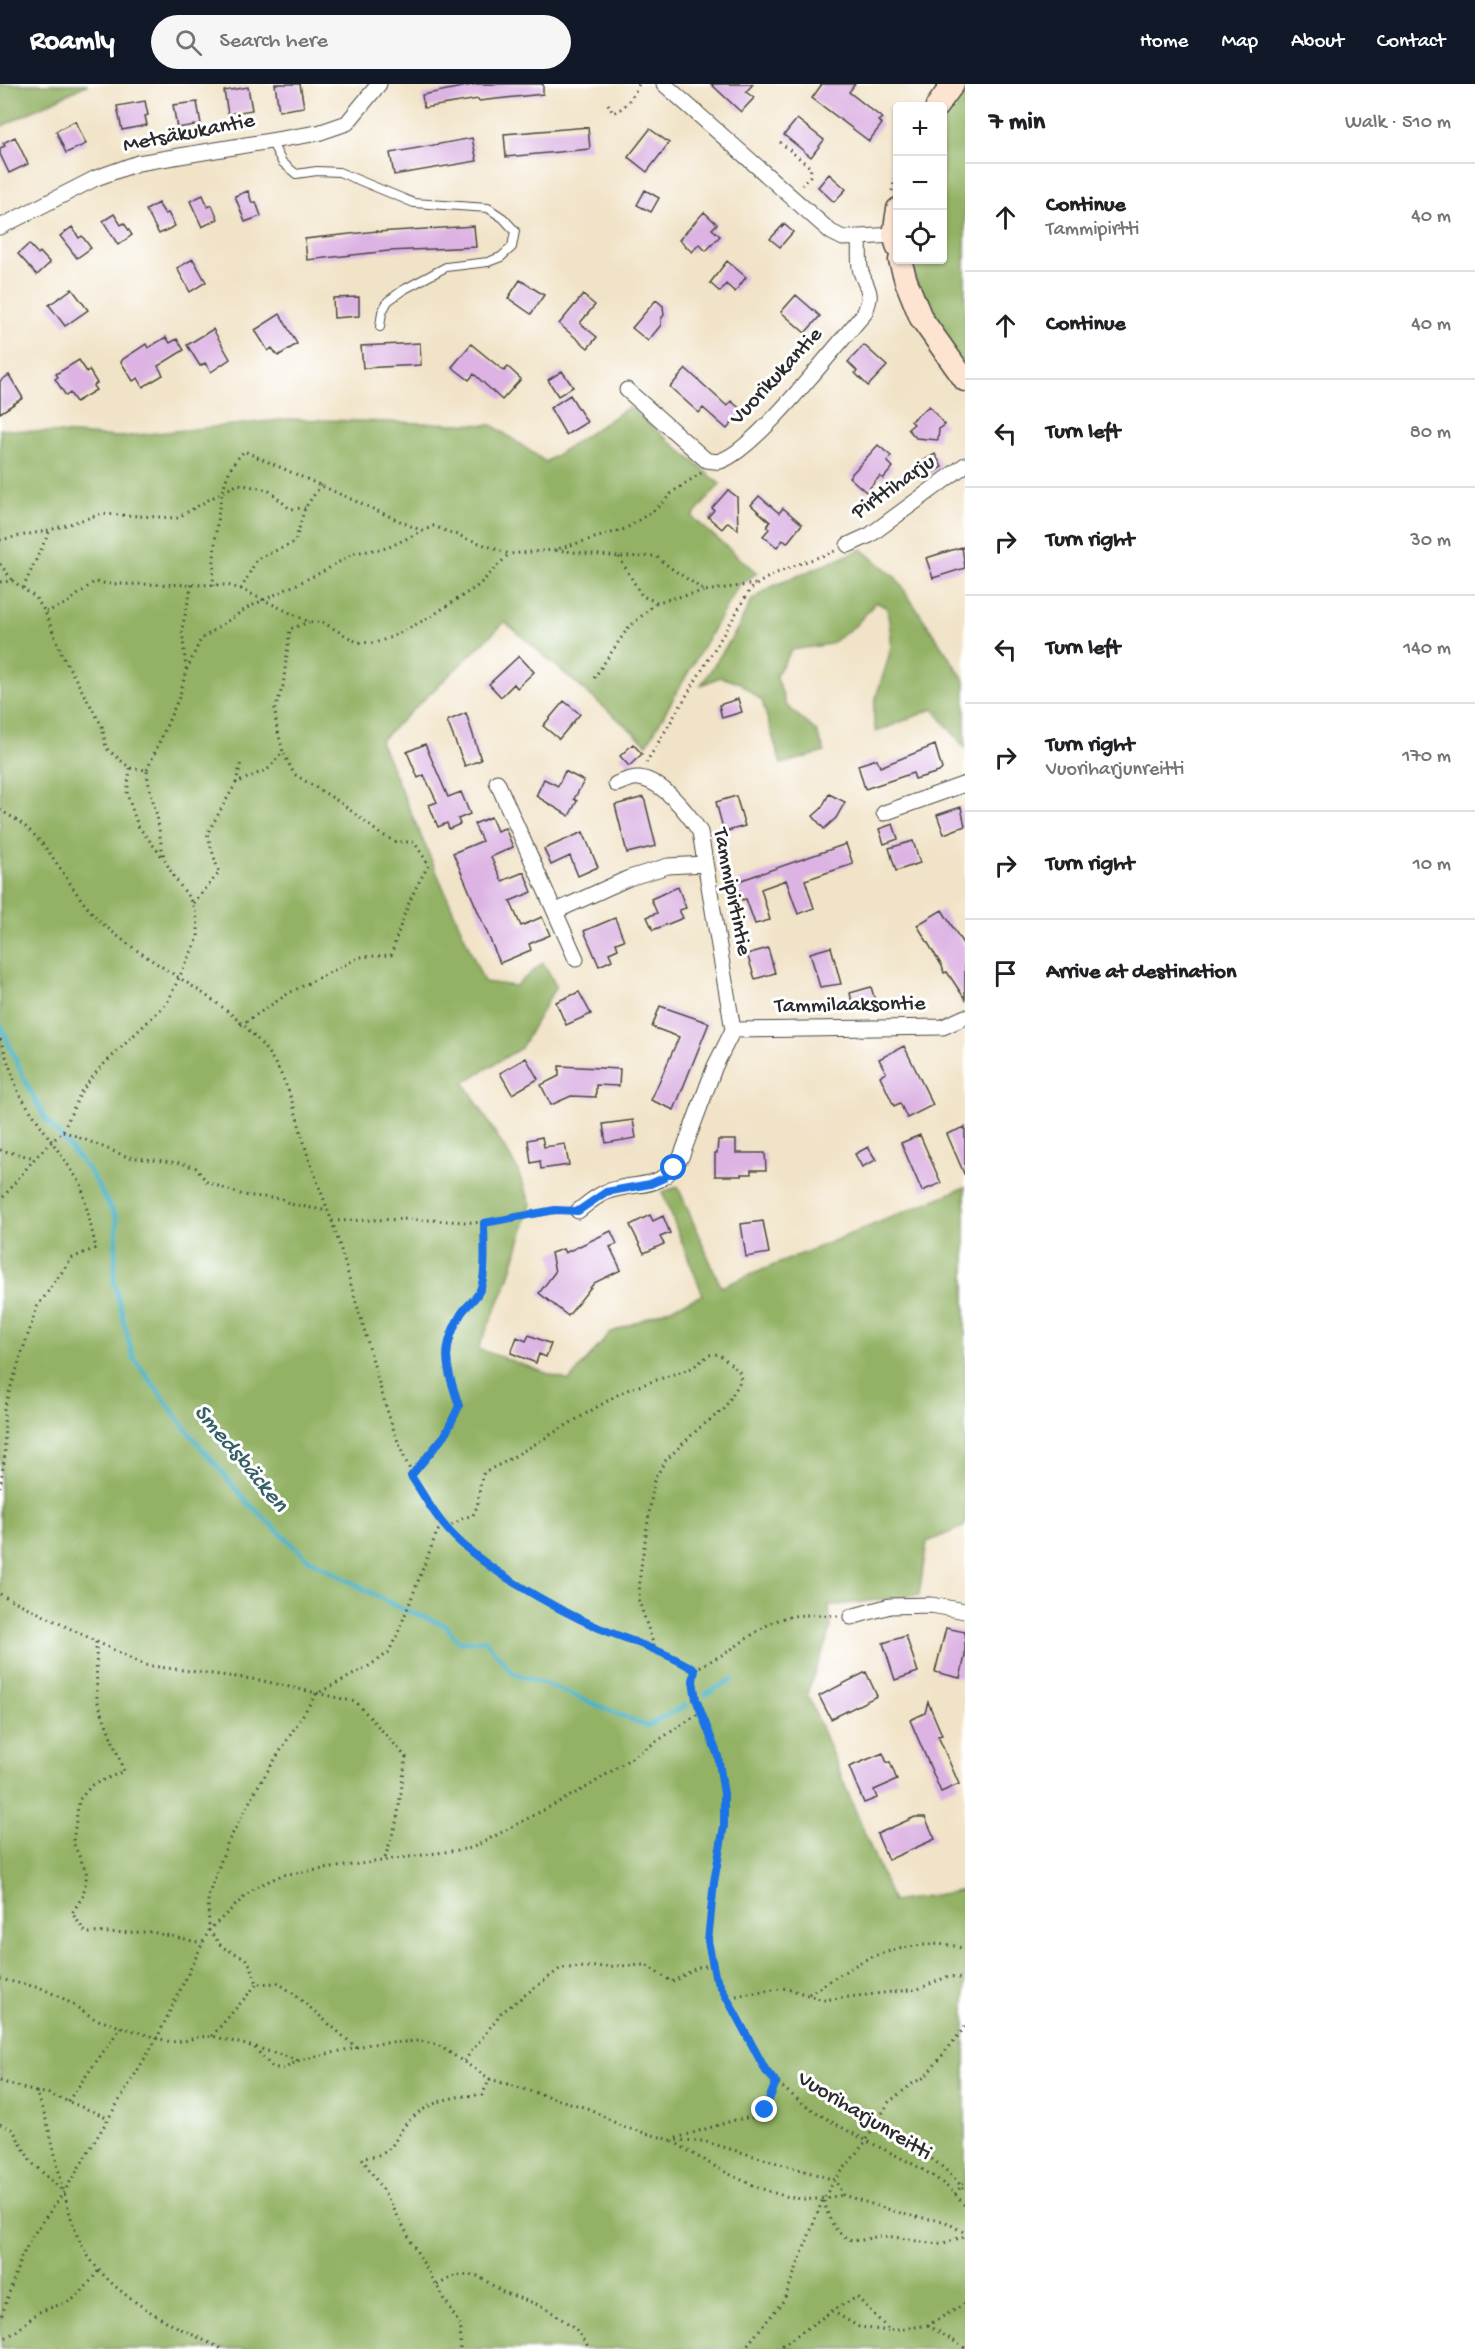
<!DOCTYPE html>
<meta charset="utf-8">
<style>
:root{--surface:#fff;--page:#f6f6f6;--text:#202124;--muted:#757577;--line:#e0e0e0;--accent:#111827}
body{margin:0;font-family:"Gochi Hand",sans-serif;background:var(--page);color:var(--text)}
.controls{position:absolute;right:18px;top:18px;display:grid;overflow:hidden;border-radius:6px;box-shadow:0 2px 4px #0004}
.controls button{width:54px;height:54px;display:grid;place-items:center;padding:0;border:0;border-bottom:2px solid var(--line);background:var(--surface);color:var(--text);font:30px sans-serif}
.stop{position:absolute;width:18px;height:18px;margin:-14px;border:4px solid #1a73e8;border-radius:50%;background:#fff}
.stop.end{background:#1a73e8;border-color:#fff;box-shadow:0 2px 6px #0008}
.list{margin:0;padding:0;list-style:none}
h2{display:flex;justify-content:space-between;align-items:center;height:78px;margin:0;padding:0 24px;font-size:26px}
h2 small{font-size:20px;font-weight:400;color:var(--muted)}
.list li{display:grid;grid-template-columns:39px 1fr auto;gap:18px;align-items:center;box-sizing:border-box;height:108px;padding:0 24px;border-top:2px solid var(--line)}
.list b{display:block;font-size:22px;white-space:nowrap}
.list p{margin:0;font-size:20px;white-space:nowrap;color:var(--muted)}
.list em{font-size:20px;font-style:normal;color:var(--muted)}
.icon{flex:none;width:33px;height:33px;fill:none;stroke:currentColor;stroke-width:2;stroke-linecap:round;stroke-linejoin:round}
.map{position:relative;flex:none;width:965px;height:2265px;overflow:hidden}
header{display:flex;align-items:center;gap:36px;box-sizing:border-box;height:84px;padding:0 30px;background:var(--accent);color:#fff}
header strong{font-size:28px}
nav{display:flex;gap:33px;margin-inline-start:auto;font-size:21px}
.search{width:420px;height:54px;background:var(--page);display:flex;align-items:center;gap:15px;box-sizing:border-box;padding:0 21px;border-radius:33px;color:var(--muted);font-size:22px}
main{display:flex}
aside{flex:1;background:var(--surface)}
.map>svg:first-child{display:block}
.forest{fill:#93b265;stroke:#5f6e48;stroke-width:1.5}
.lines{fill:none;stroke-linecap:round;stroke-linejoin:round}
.stream{stroke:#45b0c3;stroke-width:5}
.building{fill:#dcb3e3}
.lane-casing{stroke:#494742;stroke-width:10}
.street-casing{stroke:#494742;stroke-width:17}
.secondary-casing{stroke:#494742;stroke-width:25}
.path{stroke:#494742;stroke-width:3;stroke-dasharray:1.5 4.5;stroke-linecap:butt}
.lane{stroke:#fff;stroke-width:8}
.street{stroke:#fff;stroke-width:15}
.secondary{stroke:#fde4d1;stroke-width:22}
.route{stroke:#1a73e8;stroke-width:8}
.labels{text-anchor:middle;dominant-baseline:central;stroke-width:6;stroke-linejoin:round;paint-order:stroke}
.street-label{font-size:22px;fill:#2b2b2b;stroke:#fff}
.water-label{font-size:24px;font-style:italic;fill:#356068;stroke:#fff}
</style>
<header>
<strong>Roamly</strong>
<div class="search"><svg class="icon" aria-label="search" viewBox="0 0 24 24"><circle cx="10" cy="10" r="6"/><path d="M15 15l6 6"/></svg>Search here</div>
<nav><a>Home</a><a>Map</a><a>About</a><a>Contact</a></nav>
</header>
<main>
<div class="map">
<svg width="965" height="2265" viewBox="0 0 965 2265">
<rect width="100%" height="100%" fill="#fff"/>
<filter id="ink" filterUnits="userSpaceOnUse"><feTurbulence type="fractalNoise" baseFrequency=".0167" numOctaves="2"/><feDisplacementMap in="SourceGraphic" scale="12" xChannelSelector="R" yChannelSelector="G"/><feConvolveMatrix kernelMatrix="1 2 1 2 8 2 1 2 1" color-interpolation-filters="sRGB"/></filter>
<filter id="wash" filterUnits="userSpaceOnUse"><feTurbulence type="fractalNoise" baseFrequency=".008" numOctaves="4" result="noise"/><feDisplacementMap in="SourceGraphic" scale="24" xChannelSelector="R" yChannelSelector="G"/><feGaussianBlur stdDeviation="1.35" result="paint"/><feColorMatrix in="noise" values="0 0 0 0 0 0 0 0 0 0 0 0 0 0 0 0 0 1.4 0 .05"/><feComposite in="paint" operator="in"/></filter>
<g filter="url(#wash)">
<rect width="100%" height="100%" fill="#f1e3c7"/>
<path class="forest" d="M0 0H88L0 43Z
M963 0H965V287L929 233 909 176H942L943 30Z
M629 323 720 400 692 433 757 489 738 502 647 660 505 538 380 657 484 898 515 902 543 879 556 902 521 964 464 998 516 1083 531 1120 508 1197 478 1265 569 1297 610 1249 703 1211 662 1108 678 1103 721 1203 965 1103V1442L927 1458 919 1511 829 1522 831 1545 807 1609 893 1818 965 1806V2265H0V345L119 353 289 335 492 341 546 378Z
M862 465 896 494 965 597V664L933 625 876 648C867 617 887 592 891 561 892 550 888 535 887 524L876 518 856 541 830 560 792 566 776 591 786 621 816 647 825 668 781 680 762 617 740 599 720 593 701 601 735 549 752 516 771 503Z"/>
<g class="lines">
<path class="stream" d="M0 939 24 995 45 1034 90 1088 117 1135 114 1198 133 1273 186 1345 246 1417 307 1474 395 1522 445 1541 459 1558 485 1556 513 1589 558 1605 647 1642 686 1621
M706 1610 733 1595"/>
</g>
<g id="blocks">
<path class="building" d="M275 0H300L304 23 279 27Z
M477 0H543V10L479 17 478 15 424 24 422 11Z
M711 0H753L746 8 754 14 741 28Z
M822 0H855L849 8 882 34 878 37 882 40 869 57 812 14Z
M248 3 252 26 228 30 224 7Z
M145 17 148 31 145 32 147 41 122 46 117 22Z
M197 18 201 40 177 44 173 21Z
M797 35 824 56 811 73 784 51Z
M75 37 86 60 66 69 56 47Z
M588 43 590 65 506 73 504 50Z
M650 45 669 59 647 88 628 73Z
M15 53 28 80 9 89 0 70V64L5 62 3 59Z
M472 54 477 77 394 91 390 69Z
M829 90 846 105 834 118 818 103Z
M645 106 659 114 651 128 637 121Z
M248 107 252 119 256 118 261 132 245 138 235 112Z
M203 111 208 123 212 121 218 135 202 143 190 117Z
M158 119 165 130 168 129 175 142 159 150 146 126Z
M704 128 717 140 712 145 720 152 706 167 699 160 692 168 679 156Z
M114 130 121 141 124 139 132 151 118 161 103 137Z
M784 140 793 148 780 163 770 155Z
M474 142 476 163 389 167 307 176 305 155 377 147V148Z
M72 143 79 154 82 152 91 164 77 174 60 152Z
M29 160 38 170 40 168 50 179 37 191 18 170Z
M193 175 206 198 190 208 177 184Z
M727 177 746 193 735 208 726 200 720 208 710 199Z
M520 196 544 211 531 230 508 214Z
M72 205 88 226 65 242 49 221Z
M583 211 595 221 580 239 597 253 588 264 559 240Z
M796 211 820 232 805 249 781 228Z
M359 213V232L334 234 333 214Z
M656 216 663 222 664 231 661 235V241L648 257 632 244Z
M280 230 297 260 278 272 272 264 268 267 255 246Z
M213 245 230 275 211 288 205 279 200 282 187 261Z
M166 253 170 259 177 255 184 266 158 282 163 291 143 303 138 294 133 297 121 278 123 275 146 260 148 264Z
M420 259 421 281 363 284 361 262Z
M471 260 504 287 508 283 521 295 502 316 474 290 469 296 452 283Z
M864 261 887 282 868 302 855 289 857 287 848 278Z
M79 276 87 288 89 286 97 299 93 302 96 306 76 318 70 309 66 312 55 295 58 293 56 290Z
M686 285 727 322 731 317 743 327 727 345 703 324 699 329 670 303Z
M562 287 573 303 558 312 548 296Z
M9 291 23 314 0 329V297Z
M570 311 587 338 566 351 550 324Z
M929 322 945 341 939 345 938 356 916 354 908 345 914 340 911 337Z
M878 361 891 372 887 377 893 383 883 395 880 392 866 408 849 393Z
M935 370 942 383 931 390 923 377Z
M728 406 737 413 738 446 728 438 722 445 708 433 714 426 712 424Z
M759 412 779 429 783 424 802 440 787 459 783 456 777 463 763 452 769 445 767 443 770 438 751 421Z
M962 463 965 484 933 494 926 474Z
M519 572 534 588 517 604 514 600 501 613 489 600Z
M738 615 742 628 722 634 719 621Z
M564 617 580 630 559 655 543 642Z
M466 629 481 676 465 682 447 637Z
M425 660 448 713 461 708 470 730 458 735 460 740 449 745 447 739 438 743 429 721 437 718 424 691 418 694 407 668Z
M633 660 642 670 629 682 620 672Z
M935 661 942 685 939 688 915 695 913 689 865 705 858 681 877 675 880 683Z
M565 687 584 697 574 715 577 717 569 732 536 712 544 695 558 702Z
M829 710 845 718 836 734 824 745 813 732 821 725Z
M736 712 745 742 724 748 716 718Z
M644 713 656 762 627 769 615 721Z
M961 723 965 742 944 750 937 731Z
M491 733 497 747 505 744 513 763 491 773 502 797 524 788 532 808 510 817 521 842 542 833 550 851 529 860 531 866 500 879 453 769 482 757 474 740Z
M893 740 898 755 884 760 879 745Z
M583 748 598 783 578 792 570 772 551 781 544 765Z
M913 757 920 779 896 787 889 764Z
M846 760 853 780 805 796 814 824 798 830 786 796 761 805 770 836 755 840 746 815 742 816 736 798Z
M678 803 686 824 679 826 683 834 653 846 647 833 657 829 651 815Z
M942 826 965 863V915L947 888 944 889 942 882 917 841Z
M615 834 624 856 616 859 618 865 609 869 612 876 599 882 584 847Z
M831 863 841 900 820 903 810 869Z
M768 864 775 889 755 895 747 870Z
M871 903 875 916 853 923 850 909Z
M579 908 591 930 566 941 556 918Z
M660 922 709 939 674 1026 651 1016 679 953 652 943Z
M904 962 933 1021 907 1034 900 1019 894 1022 880 992 886 989 879 975Z
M526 974 538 995 512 1010 500 989Z
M559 982 620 985 619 1002 596 1001V1013L571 1012 551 1021 541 1001 559 992Z
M633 1036 636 1054 606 1059 603 1040Z
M965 1043V1092L947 1050Z
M920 1051 941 1099 922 1107 901 1059Z
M542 1053 544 1063 565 1060 569 1081 541 1085 540 1077 531 1079 528 1056Z
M718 1056H736V1069H765L766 1086H751V1090H741L742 1092H715V1069H717Z
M868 1063 876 1076 862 1083 855 1070Z
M650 1131 653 1137 663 1132 670 1149 660 1153 664 1160 644 1169 630 1141Z
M763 1137 769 1169 746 1173 741 1140Z
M611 1147 617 1160 610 1163 621 1186 594 1199 568 1232 539 1209 555 1188 551 1169 563 1165 565 1169Z
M529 1251 551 1260 546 1273 539 1270 536 1279 511 1269 517 1253 526 1257Z
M946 1544 965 1548V1572L960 1594 935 1588Z
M906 1552 918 1588 895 1596 883 1559Z
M866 1588 877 1612 831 1635 819 1612Z
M928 1618 942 1651 938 1652 959 1700 941 1708 910 1636 925 1629Z
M883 1669 887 1679 890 1678 897 1696 874 1706 877 1714 864 1719 849 1683Z
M915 1733H925L935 1755 888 1776 877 1750Z"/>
</g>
</g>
<g filter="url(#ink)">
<use href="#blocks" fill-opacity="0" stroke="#494742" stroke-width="1.5"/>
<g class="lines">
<g class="lane-casing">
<path id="lane" d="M271 57 282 78 296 90 317 87 339 88 414 119 488 124 503 134 515 147 512 163 501 173 488 178 446 183 403 206 388 217 382 228 380 243"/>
</g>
<g class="street-casing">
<path id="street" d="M664 0 831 148 843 154 894 151
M0 143 96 94 138 79 318 49 347 39 379 0
M627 306 706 376C711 377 716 378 720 377 755 367 836 261 864 230 874 208 868 208 861 188 858 179 860 165 859 154
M848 461 870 451 965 381
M497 698 576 875
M616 700C622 698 632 693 639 694 663 697 688 729 700 748L733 946
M884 729 965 700
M556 827 629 794 668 782 705 780
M733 946 943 943 965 933
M578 1127C587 1120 596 1112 606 1108 641 1095 658 1110 681 1073L715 982 733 946
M851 1533 890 1522 931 1521 965 1527"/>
</g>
<g class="secondary-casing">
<path id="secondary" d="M937 22 953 0
M898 125 894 151 898 164
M900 176 906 197 921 234 965 296"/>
</g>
<path class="path" d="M608 20 613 29C626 24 633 12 639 0
M780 58 811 84 810 92 802 101
M892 107 898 84
M0 456 50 446 101 430 177 434 224 407 239 400 268 406 290 425 305 424
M556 466 619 473 656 472C672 487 687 493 704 507L755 500
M619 473 642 512 657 518 704 507
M0 480 13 497
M0 498 13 497 36 514 45 528 62 571 102 642 106 664 130 684 147 686C148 702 153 716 157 732 160 746 160 764 166 778 180 808 200 815 198 854L167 919 98 986 81 1008 63 1047 35 1074 0 1117
M213 502C214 468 216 411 232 382 235 377 240 372 244 367L422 447
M23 504 50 446
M241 505 257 475 295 458 305 424 321 401
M46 528 67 519 94 498 112 500 227 501 241 505 309 538H322L357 558 375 559 394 552 430 533 479 501 509 470
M186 585 182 545 192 500
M594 594 628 544 657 518
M646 679 750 506C772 486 808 478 835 467
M130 684 127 710 138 742 164 775
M147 686 180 611 186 587 201 555 247 524 324 487 354 469 387 464 433 442 509 470 554 466 625 445 656 425 674 407 701 389
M236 699 241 678
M0 726C10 732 21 738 29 746 58 772 72 811 101 838 152 885 218 907 263 962 291 997 296 1034 309 1075 316 1095 324 1115 331 1135 342 1166 350 1199 360 1231 381 1302 396 1382 444 1441 483 1490 569 1530 626 1555 649 1565 673 1572 695 1586
M193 819 219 789 207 750 236 699 268 685 283 668 276 640 275 625 283 602 290 545 309 538
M241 941 289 909 360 873 391 871C401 839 410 810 429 781L414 758H396L379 749 341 719 294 690 283 668
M0 955 19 1010 81 1100 96 1164 72 1174 37 1223 4 1324 5 1370 0 1403
M63 1047 128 1073 181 1079 196 1084 207 1098 243 1111 282 1115 290 1120 328 1127
M0 1066 35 1074
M332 1137 409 1135 484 1139 564 1127
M411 1392 445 1351 459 1322C447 1284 439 1267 462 1230 466 1222 475 1216 479 1208 487 1195 484 1156 484 1139
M447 1445 461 1435 473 1431C482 1415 477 1404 484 1388L503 1379 624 1307 692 1284 709 1271 719 1270 739 1287 741 1296 724 1325 698 1345 665 1377 654 1397 640 1490 639 1517 656 1568
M0 1510 144 1581 259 1596 356 1618 406 1673 397 1736 384 1777
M96 1558 97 1616 124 1687 92 1701 79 1716 73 1758 87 1790 83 1812 72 1829 86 1849 152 1848 202 1859
M695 1586 693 1597 696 1615 718 1672 724 1710V1741L714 1798 708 1857 715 1892 766 1987C794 2018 833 2039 869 2058 902 2075 943 2091 965 2122
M695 1586C703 1580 711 1577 720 1572 741 1561 758 1543 781 1535 798 1529 819 1531 838 1532
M0 1895 41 1904 64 1915 95 1935 157 1954 171 1958 184 1957 198 1953 212 1952 254 1963 272 1983 284 1985 297 1977 371 1960 420 1957 438 1961 490 1995 590 2025 623 2043 671 2056 703 2057 835 2096 843 2111 910 2132 944 2137 965 2149
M809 1910C827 1899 846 1886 865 1876 887 1865 944 1853 965 1866
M736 1912 786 1904 823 1916 918 1905 949 1892 965 1895
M212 1952 257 1900
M256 1963C270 1969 283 1970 297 1977
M357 1964 293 1909 278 1899 257 1900 251 1882 245 1874 222 1863 209 1846 208 1813 227 1760 257 1704 316 1610 366 1584 388 1569 398 1549 437 1448 443 1440
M464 1977 501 1929 561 1884 646 1881 672 1898 698 1883 713 1881
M0 1997 36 2008C50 2040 55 2074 64 2109 69 2126 73 2144 81 2160 108 2212 172 2241 222 2265
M36 2008 47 2009 109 2034
M68 2017 121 1943
M0 2040 13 2046 31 2078 63 2107
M874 2043C908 2059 942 2076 965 2107
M676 2054 735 2036 759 2032 765 2026 776 1998
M673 2057C704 2078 767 2114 805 2115 818 2116 830 2113 843 2111
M955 2110 965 2097
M824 2117C828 2132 833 2148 849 2155 861 2159 870 2153 881 2152 900 2152 924 2161 942 2159 950 2158 958 2154 965 2152
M437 2201 457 2191 478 2192 503 2208 544 2223 575 2244 590 2265
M832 2227 859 2243 888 2247
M0 2237 20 2176 33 2151 64 2108 157 1954 209 1846 254 1804 282 1791 472 1764 589 1702 701 1628
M928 2241 965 2264
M0 2255C14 2253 27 2236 38 2229 50 2222 67 2221 77 2212 85 2205 92 2195 99 2186
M460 2265 461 2243 418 2170 389 2116 362 2074C400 2071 390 2053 413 2033 433 2016 457 2011 482 2011L490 1995
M744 2265 784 2216 823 2115 835 2096 866 2057 889 2018 913 1999 925 1993 965 1943
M777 2265 832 2227 857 2213 890 2247 928 2241 965 2220"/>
<use href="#lane" class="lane"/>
<use href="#street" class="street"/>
<use href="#secondary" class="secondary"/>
</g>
</g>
<g class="lines" filter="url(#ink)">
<path class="route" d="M674 1084 664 1094 650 1100 606 1108 578 1127 555 1126 484 1139C484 1156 487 1195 479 1208 475 1216 466 1222 461 1230 439 1267 447 1284 459 1322L445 1351 411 1392C422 1408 431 1426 444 1441 476 1481 552 1523 599 1544 631 1557 666 1568 695 1586L693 1597 696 1615 718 1672 724 1710V1742L714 1798 708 1857 715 1892 766 1987 776 1998 765 2026"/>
</g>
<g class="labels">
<g class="street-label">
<text transform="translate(189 50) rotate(-11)">Metsäkukantie</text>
<text transform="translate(777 293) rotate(-47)">Vuorikukantie</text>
<text transform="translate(894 404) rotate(-35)">Pirttiharju</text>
<text transform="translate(731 808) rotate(79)">Tammipirtintie</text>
<text transform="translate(850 922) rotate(-1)">Tammilaaksontie</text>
<text transform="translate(864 2033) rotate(31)">Vuoriharjunreitti</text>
</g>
<g class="water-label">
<text transform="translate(240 1375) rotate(50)">Smedsbäcken</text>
</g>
</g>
</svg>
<div class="controls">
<button>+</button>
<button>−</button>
<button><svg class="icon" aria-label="locate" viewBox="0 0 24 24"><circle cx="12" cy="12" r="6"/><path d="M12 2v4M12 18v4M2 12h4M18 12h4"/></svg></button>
</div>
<div class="stop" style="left:674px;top:1084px"></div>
<div class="stop end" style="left:765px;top:2026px"></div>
</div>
<aside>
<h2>7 min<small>Walk · 510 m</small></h2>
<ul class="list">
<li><svg class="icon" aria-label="ahead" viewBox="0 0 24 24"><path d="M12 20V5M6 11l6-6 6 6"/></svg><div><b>Continue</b><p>Tammipirtti</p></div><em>40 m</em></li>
<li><svg class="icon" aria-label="ahead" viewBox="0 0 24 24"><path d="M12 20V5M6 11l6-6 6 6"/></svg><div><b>Continue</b></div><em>40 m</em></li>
<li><svg class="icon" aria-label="left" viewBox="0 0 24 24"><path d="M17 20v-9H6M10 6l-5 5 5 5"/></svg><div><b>Turn left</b></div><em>80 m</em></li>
<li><svg class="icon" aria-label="right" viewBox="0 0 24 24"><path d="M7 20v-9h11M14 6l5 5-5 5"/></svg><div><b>Turn right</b></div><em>30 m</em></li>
<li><svg class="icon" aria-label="left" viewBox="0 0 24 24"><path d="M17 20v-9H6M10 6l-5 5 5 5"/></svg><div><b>Turn left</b></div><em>140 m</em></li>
<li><svg class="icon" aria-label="right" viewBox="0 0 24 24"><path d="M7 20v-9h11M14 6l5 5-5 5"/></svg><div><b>Turn right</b><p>Vuoriharjunreitti</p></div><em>170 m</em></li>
<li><svg class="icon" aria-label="right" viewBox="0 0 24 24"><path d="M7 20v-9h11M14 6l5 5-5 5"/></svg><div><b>Turn right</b></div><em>10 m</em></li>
<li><svg class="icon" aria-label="arrive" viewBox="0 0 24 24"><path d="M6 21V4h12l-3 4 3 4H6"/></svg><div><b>Arrive at destination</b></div></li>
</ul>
</aside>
</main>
